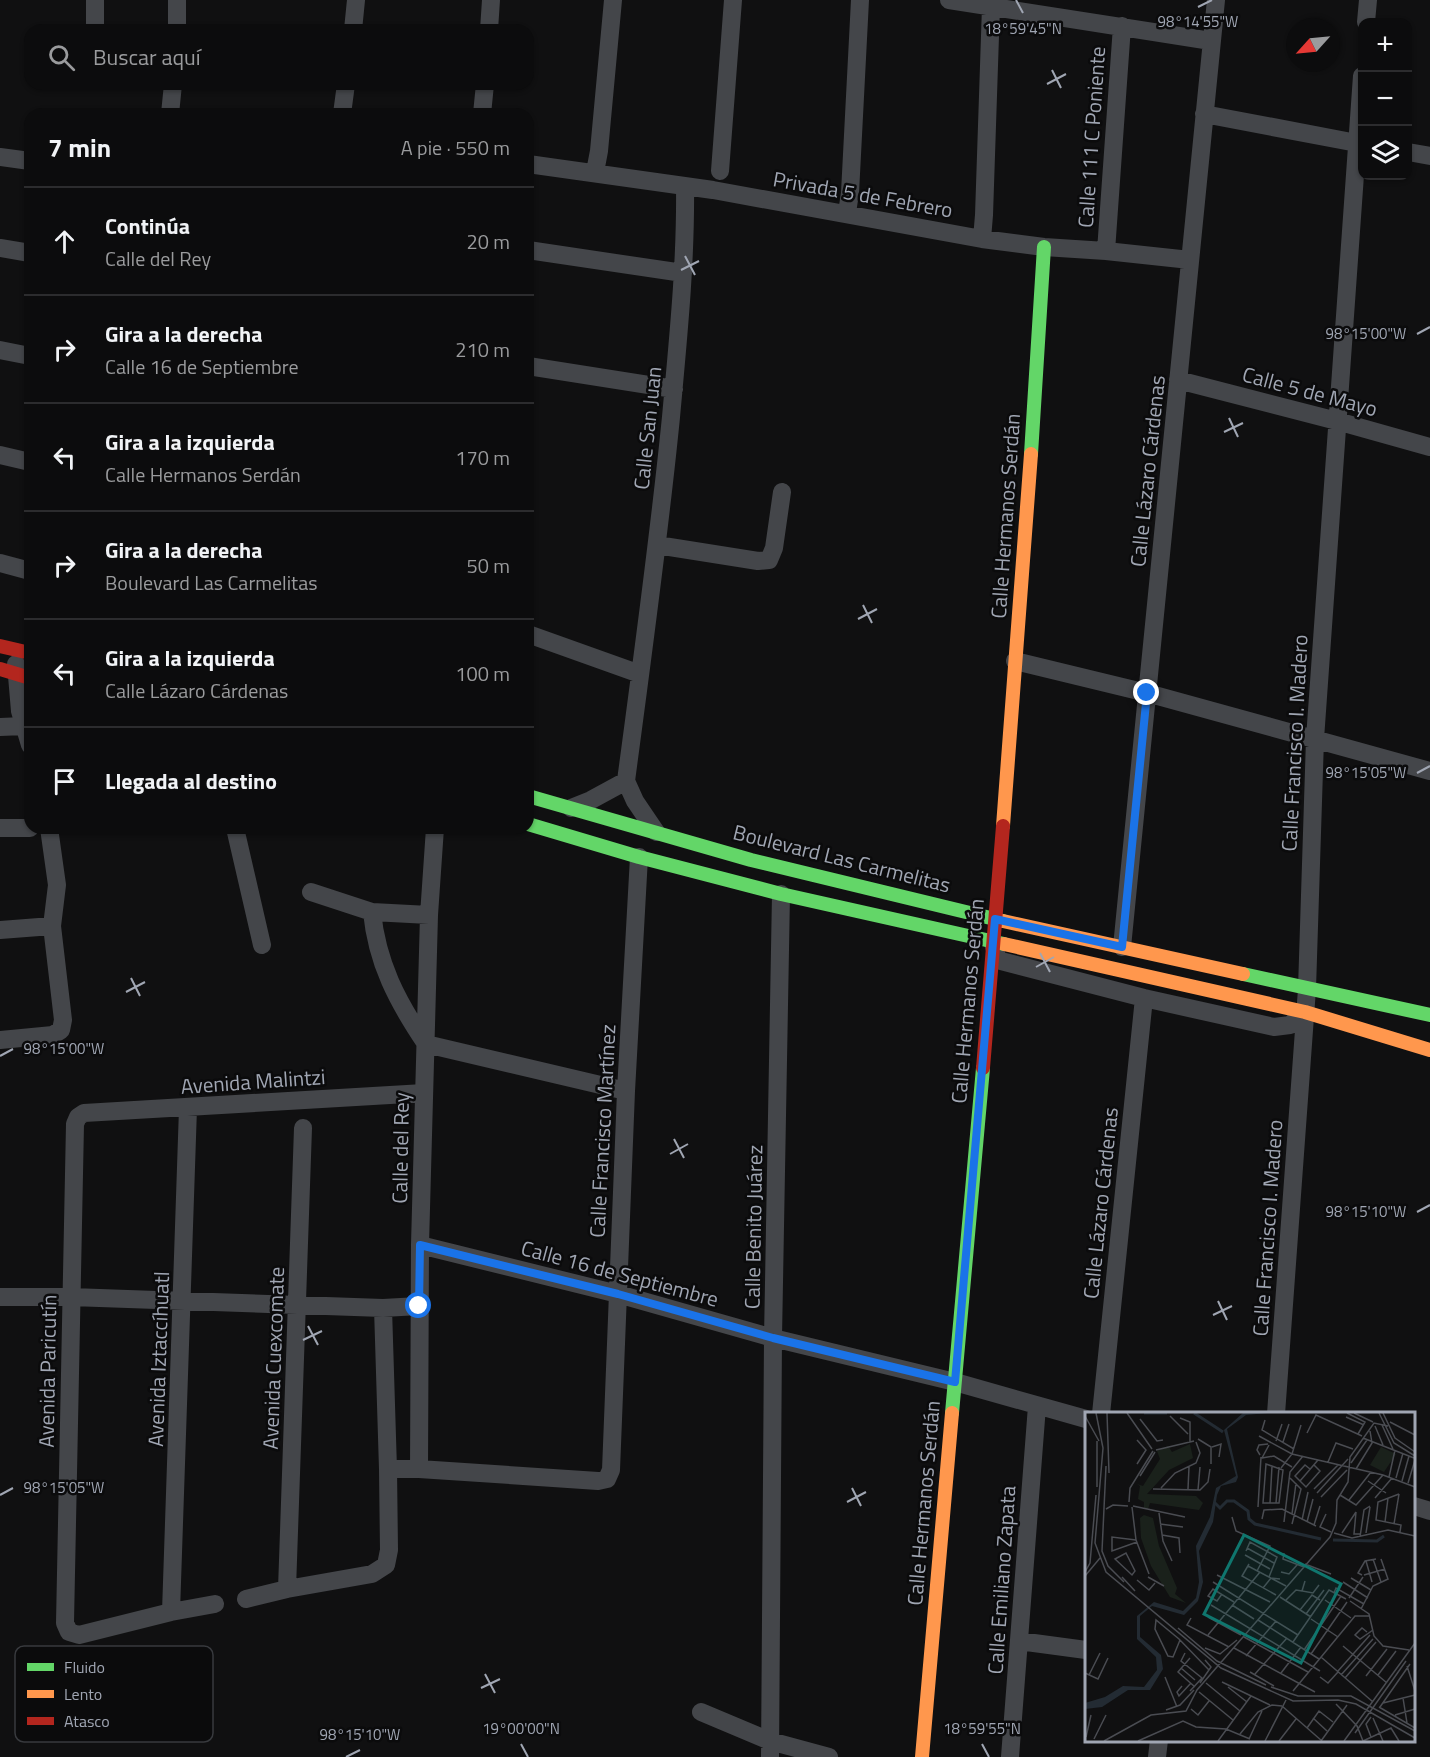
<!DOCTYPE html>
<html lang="es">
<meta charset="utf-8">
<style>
:root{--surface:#0c0c0d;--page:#1a1a1b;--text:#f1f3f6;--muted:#9a9b9d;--line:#2c2c2e}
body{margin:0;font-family:"Titillium Web",sans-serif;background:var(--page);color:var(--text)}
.controls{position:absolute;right:18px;top:18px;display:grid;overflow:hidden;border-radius:12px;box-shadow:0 2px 4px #0004}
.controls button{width:54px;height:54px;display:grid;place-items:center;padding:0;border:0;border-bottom:2px solid var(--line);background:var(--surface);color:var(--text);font:30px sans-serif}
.compass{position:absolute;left:1286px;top:18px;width:54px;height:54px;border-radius:50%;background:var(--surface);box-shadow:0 2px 4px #0004;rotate:243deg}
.stop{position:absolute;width:18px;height:18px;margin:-14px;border:4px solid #1a73e8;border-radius:50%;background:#fff}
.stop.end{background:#1a73e8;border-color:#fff;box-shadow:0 2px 6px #0008}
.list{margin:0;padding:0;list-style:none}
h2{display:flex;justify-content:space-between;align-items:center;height:78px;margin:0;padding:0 24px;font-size:26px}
h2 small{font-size:20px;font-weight:400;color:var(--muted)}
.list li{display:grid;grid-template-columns:39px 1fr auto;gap:18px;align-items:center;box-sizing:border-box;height:108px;padding:0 24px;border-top:2px solid var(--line)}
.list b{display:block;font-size:22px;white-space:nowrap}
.list p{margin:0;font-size:20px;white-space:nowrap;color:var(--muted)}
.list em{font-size:20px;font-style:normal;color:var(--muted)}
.icon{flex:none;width:33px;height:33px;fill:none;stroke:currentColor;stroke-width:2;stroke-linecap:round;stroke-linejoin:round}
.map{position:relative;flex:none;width:1430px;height:1757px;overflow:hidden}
.search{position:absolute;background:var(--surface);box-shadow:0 2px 4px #0004;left:24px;top:24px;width:510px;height:66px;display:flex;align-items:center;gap:15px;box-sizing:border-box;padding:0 21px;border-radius:18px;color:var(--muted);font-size:22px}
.panel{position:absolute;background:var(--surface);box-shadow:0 2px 4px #0004;left:24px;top:108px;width:510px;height:726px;border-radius:18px}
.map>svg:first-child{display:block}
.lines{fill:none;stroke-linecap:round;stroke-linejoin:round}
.street{stroke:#44464a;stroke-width:18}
.fast{stroke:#63d668;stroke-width:14}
.slow{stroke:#ff974d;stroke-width:14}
.jam{stroke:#b3261e;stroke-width:14}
.route{stroke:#1a73e8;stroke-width:8}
.ticks{fill:none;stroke:#a0a6b3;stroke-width:2}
.labels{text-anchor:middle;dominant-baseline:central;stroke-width:5;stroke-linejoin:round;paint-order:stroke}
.street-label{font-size:21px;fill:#a0a6b3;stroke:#0b0b0c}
.inset-river{fill:none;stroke:#232b33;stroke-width:3}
.inset-road{fill:none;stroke:#4a4c52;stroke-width:1.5}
.view{fill:#0f766e;fill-opacity:0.15;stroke:#0f766e;stroke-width:3}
.inset-edge{fill:none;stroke:#a0a6b3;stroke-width:3}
.key{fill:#0b0b0c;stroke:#383a3e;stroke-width:1.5}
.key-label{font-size:16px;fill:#a0a6b3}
.ticks-label{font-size:15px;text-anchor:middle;fill:#a0a6b3;stroke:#0b0b0c;stroke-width:5;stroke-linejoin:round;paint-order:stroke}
</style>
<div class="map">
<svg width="1430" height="1757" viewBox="0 0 1430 1757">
<rect width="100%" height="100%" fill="#101011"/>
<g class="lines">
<path class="street" d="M177 0V30
M949 0 1211 41
M1366 22 1368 0
M95 30V0
M353 30 356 0
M489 30 491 0
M170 114 173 84
M342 114 346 84
M482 114 485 84
M1204 114 1362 144
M1408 152 1430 156
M0 157 30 161
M528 164 713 190 982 239 1044 247 1106 251 1190 260
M720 171 733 0
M595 172 599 151 613 0
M847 213 850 193 860 0
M982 239 984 215 991 6
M0 248 30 253
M528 250 683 273
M1106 251 1122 26
M0 350 30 356
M528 366 674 389
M1178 380 1337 421 1430 447
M0 455 30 462
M657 545 758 561 769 560 774 548 782 492
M0 563 30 571
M528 634 640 674
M1015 661 1147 693 1430 771
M16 664 20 711 30 745
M0 727 24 726
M626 781C642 660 659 538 671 417 678 340 686 263 685 186
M571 808 591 800 626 781 635 801 656 832
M0 828H30
M235 828 262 945
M311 892 372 912 429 915
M372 912C377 963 397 1001 426 1044L626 1091
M0 930 52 926
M993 943 997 957 1001 961 1144 998 1274 1027 1290 1025 1305 1012
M1122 947 1216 0
M0 1040 53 1035 61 1030 63 1020 52 926 57 885 49 828
M420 1245 618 1294 773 1338 955 1382 1086 1419
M0 1297H71L383 1308 419 1306
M1101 1414 1144 998
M1276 1414 1307 989 1315 739 1362 76
M388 1469H419L598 1481 607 1479 611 1470 626 1091 639 857
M419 1469 420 1245 429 915 435 828
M1414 1506 1430 1511
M287 1589 303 1128
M246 1599 287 1589 372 1574 386 1565 389 1550 388 1469 383 1308
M215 1604 171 1612 79 1635 69 1632 65 1623 75 1124 78 1117 84 1113 424 1093
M171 1612 188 1108
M1019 1641 1086 1650
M701 1712 770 1741 829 1757
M770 1757 773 1338 781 894
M1010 1757 1037 1406
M1157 1757 1159 1740"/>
<path class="fast" d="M1031 454 1044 247
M528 796 751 860 1003 921
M528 824 639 857 781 894 1004 944
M1243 974 1430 1015
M952 1413 983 1068"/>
<path class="slow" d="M1003 826 1031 454
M1003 921 1243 974
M1004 944 1305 1012 1430 1050
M922 1757 952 1413"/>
<path class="jam" d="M0 646 30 653
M0 669 30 678
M983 1068 1003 826"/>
</g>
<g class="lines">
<path class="route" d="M419 1306 420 1245 618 1294 773 1338 955 1382 995 919 1122 947 1147 693"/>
</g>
<path class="ticks" d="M1016 0 1023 13M1198 7 1212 0M1052 70 1061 88M1047 84 1066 74M685 256 695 275M681 270 699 261M1417 334 1430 327M1229 418 1238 437M1224 432 1243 423M863 605 872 623M858 619 877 609M1417 773 1430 766M1040 953 1050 972M1036 967 1054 957M131 978 140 996M126 992 145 982M0 1056 13 1049M674 1139 684 1158M670 1154 688 1144M1417 1212 1430 1205M1218 1301 1227 1320M1213 1315 1232 1306M308 1326 318 1345M303 1340 322 1331M852 1488 861 1506M0 1495 13 1488M847 1502 866 1492M485 1674 495 1693M481 1688 500 1679M521 1744 528 1757M982 1744 989 1757M346 1757 360 1750"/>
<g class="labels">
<g class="street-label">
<text transform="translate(1091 137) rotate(-86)">Calle 111 C Poniente</text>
<text transform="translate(863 194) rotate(10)">Privada 5 de Febrero</text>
<text transform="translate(1310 391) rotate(15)">Calle 5 de Mayo</text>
<text transform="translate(647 428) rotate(-84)">Calle San Juan</text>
<text transform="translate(1147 471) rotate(-84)">Calle Lázaro Cárdenas</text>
<text transform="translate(1005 516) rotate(-86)">Calle Hermanos Serdán</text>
<text transform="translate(1294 743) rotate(-87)">Calle Francisco I. Madero</text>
<text transform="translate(842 858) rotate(14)">Boulevard Las Carmelitas</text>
<text transform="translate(967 1001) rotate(-85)">Calle Hermanos Serdán</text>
<text transform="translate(253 1081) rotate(-4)">Avenida Malintzi</text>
<text transform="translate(602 1131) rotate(-87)">Calle Francisco Martínez</text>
<text transform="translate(400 1148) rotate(-89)">Calle del Rey</text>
<text transform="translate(1100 1203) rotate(-84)">Calle Lázaro Cárdenas</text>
<text transform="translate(753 1227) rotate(-89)">Calle Benito Juárez</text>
<text transform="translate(1267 1228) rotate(-86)">Calle Francisco I. Madero</text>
<text transform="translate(620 1273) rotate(15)">Calle 16 de Septiembre</text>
<text transform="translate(273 1358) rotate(-88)">Avenida Cuexcomate</text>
<text transform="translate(158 1359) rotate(-88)">Avenida Iztaccíhuatl</text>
<text transform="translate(47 1371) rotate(-89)">Avenida Paricutín</text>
<text transform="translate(923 1503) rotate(-85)">Calle Hermanos Serdán</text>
<text transform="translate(1001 1580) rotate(-86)">Calle Emiliano Zapata</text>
</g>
</g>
<g transform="translate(1085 1412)">
<rect width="330" height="330" fill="#101011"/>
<path d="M105 32 108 46 84 58 62 82 111 84 118 91 114 98 65 91 63 97 59 96V90L53 87 55 74 52 72 58 74 75 47 72 39 83 34 87 40ZM59 103 68 106 74 134 92 176 90 182 101 191 85 185 66 154 56 126 55 106Z" fill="#1a211b"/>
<path d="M296 35 311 42 299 60 285 53Z" fill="#1a211b"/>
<path d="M158 1H183L161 3 142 17 153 65 151 70 136 74 132 83 128 110 114 139 118 170 113 189 99 203 67 194 55 204V225L76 243 78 257 65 278H43L17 295 0 297V291L20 285 38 274 59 275 72 258 71 245 52 227V204L69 190 98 199 111 186 114 170 111 134 125 105 131 76 151 64 139 18Z" fill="#232b33"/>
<path class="inset-river" d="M59 1H82M109 1 138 20M129 90 135 96 142 89H149L163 99 164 107 170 112 236 127M248 128 292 129 299 124"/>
<path class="inset-road" d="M11 1 18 36 10 131 21 160 136 256 208 289 253 288 271 292 330 326M22 1 24 61M42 1 67 37M262 1 280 10 273 22M269 1 288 10M294 1 309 31 330 44M298 1 310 26 330 40M0 4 14 29M85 4 103 22M261 5 279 13M95 6 105 10V31M55 7 72 29 78 28M180 8 177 18 209 37M305 10 330 23M297 13 308 37M290 14 298 33M222 21 231 3 277 24M174 24 207 42 298 63 330 75M278 26 329 46M113 27 126 35V52M191 29 197 12M198 30 204 12M184 33 177 46 189 44 207 55M127 35 136 32 134 45M71 38 109 29M175 43 172 38 174 33 183 32M243 50 251 31 268 37M266 51 282 28M52 52 61 38 52 28M181 52 198 58 194 91H178ZM21 54 17 139 23 154 39 170M196 56 207 42 216 13M225 57 220 53 210 64 221 75 235 59 229 53M271 57 287 31 285 19M55 64 70 40M304 65 310 38M205 66 216 77 207 112M311 66 318 41M215 69 233 48M283 69 301 81M317 69 324 44M323 71 330 48M12 75V29M76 76 90 61 111 51 115 41 111 30M68 77 115 78 123 70 125 57M103 77 104 55M229 77 253 53M113 78 115 55M232 81 263 47M314 82 293 90 291 108 316 113 315 120M255 83 271 93 298 63M236 85 262 58M290 86 307 66M264 88 286 60M44 90 45 76 68 39M185 91 187 54M191 91 194 55M48 94 100 105M47 95 51 128 64 162M173 95 176 45M21 97 28 93 43 94M271 100 269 122H275M74 101 78 129 87 149M207 102 211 71M241 102 235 115 246 120M147 105 151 119 185 134 172 159M177 107 179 98 197 97 231 114M217 108 223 80M199 110 205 60 218 44M222 110 228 87M300 110 303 86M75 112 98 115M309 112 314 82M229 113 235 94M249 121 267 126 303 118 330 124M257 121 271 100M281 121 285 95M77 123 94 126 95 141M275 125 279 98 285 94M51 128 27 125V139L52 130M162 136 189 151M161 139 165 130 192 145 184 165M41 141 50 159 47 163 30 147ZM199 141 198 147 219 155M160 143 185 157M288 147 296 170M281 149 287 170M164 152 157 164 191 183M220 152 246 162M163 154 201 174M0 160 5 151 11 83M196 160 204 162 212 153M132 163 185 190M277 163 273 161 280 149 291 147M279 163 300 157M0 164 15 146M37 165 50 179M63 165 79 174M266 166 286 178M52 168 64 178 70 171M220 169 217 179 228 181 234 173M128 170 213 223M258 170 283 186M178 176 186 166 195 167M249 181 251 176 279 192M137 182 132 189 123 184 128 177 149 190M195 185 226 205M264 186 278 165M201 188 211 178 217 179M240 188 266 206M265 189 284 202 289 224 298 234 324 238M126 193 235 259M147 193 169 207M276 197 288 174 303 167 296 147M215 198 227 183 235 188M221 202 239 178M123 205 156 223M106 206 102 213 144 235M226 207 253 225M173 208 234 247M93 216 132 249 181 273M282 220 277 216 270 223 275 227 288 218M123 223 175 160M159 225 223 260M95 228 88 245 83 244 70 217 71 208 94 227 124 258M208 230 244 178 261 187M258 234 302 271M120 236 135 242 152 228M149 236 230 280M219 238 256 184M100 241 96 249 117 266 105 279M226 242 262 190M161 244 191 209M236 245 288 290M105 246 93 260 110 275M322 254 330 279M96 256 110 268M253 259 285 223M165 260 189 274M0 261 13 267 23 246M196 261 216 235M170 262 202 226M4 263 15 241M256 263 288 227M293 263 311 239M281 264 302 237M80 265 92 295M235 265 243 271 253 260M260 266 291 230M137 270 185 293M115 271 126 255 120 248M121 271 155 299M97 274 92 280 94 284 106 271M143 275 162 290M186 275 213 284H266L330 319M208 279 270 204H284M114 280 148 308M318 286 322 311M298 291 330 283M251 292 272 314 278 329M197 294 237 329M294 295 330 316M295 295 325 252M106 297 113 303 124 289M81 298 95 293 109 278M310 303 330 297M286 305 281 312 286 325M228 306 242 319M288 306 298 329M222 316 234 299 248 310M270 321 321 249M155 322 173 300 187 293 197 294M1 325 6 303M9 327 21 303M164 327 177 299M19 329 66 303 101 299 112 278 245 125 251 111 252 88 263 70 265 45 289 11 303 14M53 329 98 309 111 315 141 317 165 327M133 329 166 284M180 329 201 288M194 329 211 307M236 329 262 293M259 329 330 231M278 329 306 316 314 329"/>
<path class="view" d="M159 123 256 172 216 251 119 202Z"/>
<rect width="330" height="330" class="inset-edge"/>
</g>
<rect x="15" y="1646" width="198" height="96" rx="9" class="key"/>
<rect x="27" y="1663" width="27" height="8" fill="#63d668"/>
<rect x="27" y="1690" width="27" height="8" fill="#ff974d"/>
<rect x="27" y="1717" width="27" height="8" fill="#b3261e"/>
<g class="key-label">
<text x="64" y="1673">Fluido</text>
<text x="64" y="1700">Lento</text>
<text x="64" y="1727">Atasco</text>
</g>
<g class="ticks-label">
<text x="1198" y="27">98°14'55"W</text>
<text x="1023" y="34">18°59'45"N</text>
<text x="1366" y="339">98°15'00"W</text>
<text x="1366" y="778">98°15'05"W</text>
<text x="64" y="1054">98°15'00"W</text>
<text x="1366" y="1217">98°15'10"W</text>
<text x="64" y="1493">98°15'05"W</text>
<text x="521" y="1734">19°00'00"N</text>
<text x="982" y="1734">18°59'55"N</text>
<text x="360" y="1740">98°15'10"W</text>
</g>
</svg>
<div class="controls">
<button>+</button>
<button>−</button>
<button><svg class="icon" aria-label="layers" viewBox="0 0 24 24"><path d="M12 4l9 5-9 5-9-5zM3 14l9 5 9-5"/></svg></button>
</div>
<svg class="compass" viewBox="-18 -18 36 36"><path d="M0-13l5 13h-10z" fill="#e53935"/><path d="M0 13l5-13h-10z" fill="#9a9b9d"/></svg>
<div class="stop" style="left:419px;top:1306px"></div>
<div class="stop end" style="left:1147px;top:693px"></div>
<div class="search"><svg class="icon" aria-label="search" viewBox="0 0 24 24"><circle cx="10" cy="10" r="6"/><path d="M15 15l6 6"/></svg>Buscar aquí</div>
<section class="panel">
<h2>7 min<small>A pie · 550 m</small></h2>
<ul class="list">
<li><svg class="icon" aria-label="ahead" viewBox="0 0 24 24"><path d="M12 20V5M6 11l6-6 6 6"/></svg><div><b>Continúa</b><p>Calle del Rey</p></div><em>20 m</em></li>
<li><svg class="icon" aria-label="right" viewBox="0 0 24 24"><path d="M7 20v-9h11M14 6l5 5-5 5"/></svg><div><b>Gira a la derecha</b><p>Calle 16 de Septiembre</p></div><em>210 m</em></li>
<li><svg class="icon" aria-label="left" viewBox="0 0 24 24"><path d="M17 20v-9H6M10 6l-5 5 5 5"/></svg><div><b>Gira a la izquierda</b><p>Calle Hermanos Serdán</p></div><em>170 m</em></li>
<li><svg class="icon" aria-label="right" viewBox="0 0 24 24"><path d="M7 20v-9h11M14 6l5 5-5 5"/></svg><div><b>Gira a la derecha</b><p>Boulevard Las Carmelitas</p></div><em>50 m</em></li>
<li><svg class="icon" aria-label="left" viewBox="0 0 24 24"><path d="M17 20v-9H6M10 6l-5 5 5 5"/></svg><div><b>Gira a la izquierda</b><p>Calle Lázaro Cárdenas</p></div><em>100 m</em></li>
<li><svg class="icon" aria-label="arrive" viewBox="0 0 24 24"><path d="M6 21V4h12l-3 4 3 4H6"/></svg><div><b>Llegada al destino</b></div></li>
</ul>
</section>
</div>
